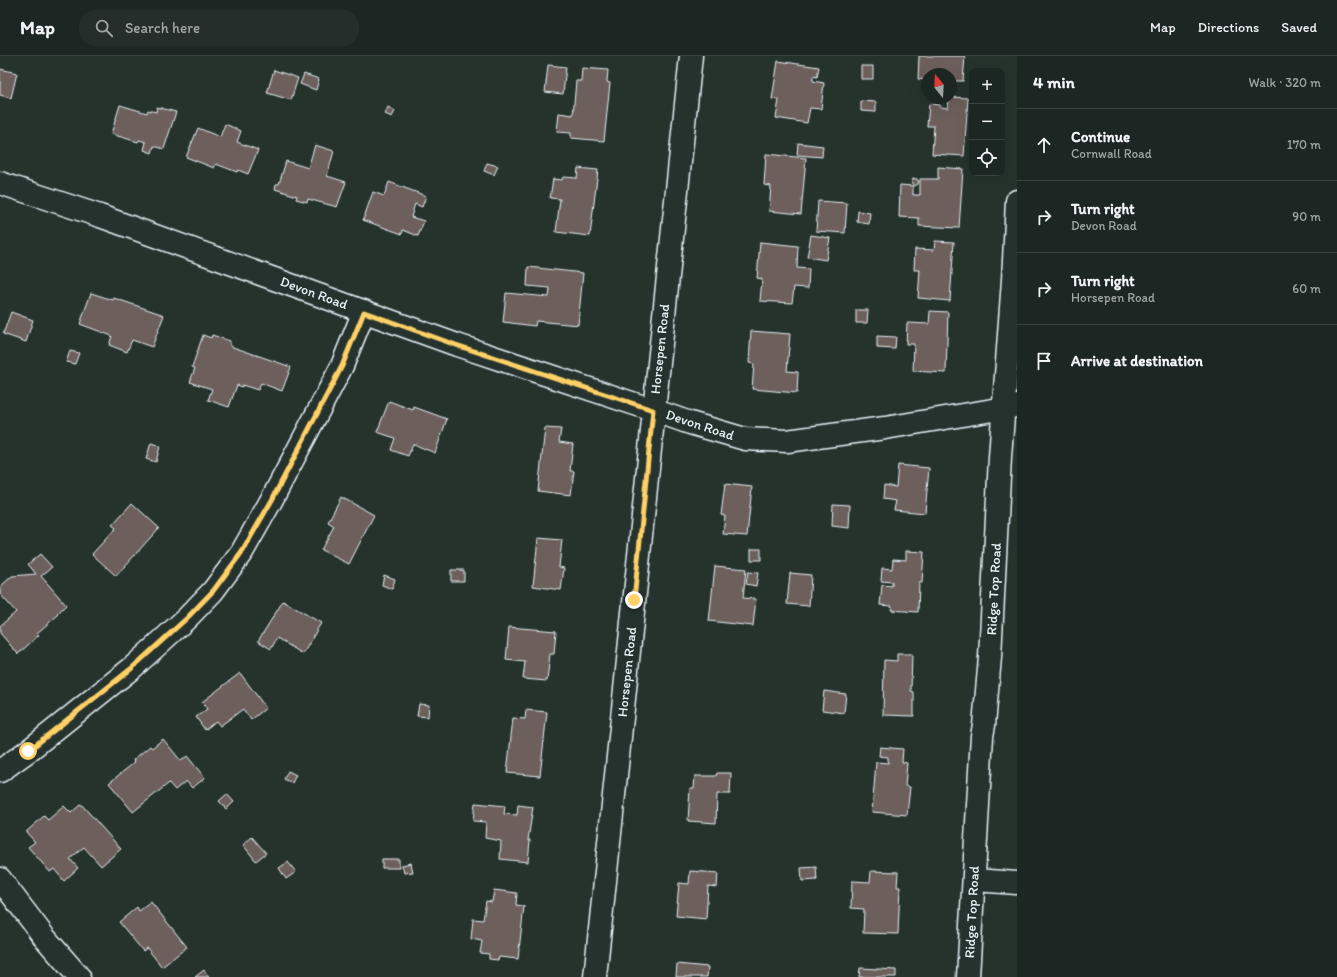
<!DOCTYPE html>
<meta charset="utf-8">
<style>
:root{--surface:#1c2622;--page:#252e2a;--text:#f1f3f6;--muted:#a0a5a5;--line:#3a4340}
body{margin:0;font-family:Itim,sans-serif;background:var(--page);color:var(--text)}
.controls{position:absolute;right:12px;top:12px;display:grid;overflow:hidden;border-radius:8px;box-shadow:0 4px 16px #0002}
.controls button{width:36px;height:36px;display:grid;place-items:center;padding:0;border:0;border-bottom:1px solid var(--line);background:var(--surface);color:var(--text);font:20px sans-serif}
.compass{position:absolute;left:921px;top:12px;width:36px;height:36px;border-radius:50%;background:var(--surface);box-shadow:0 4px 16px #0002;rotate:342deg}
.stop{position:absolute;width:12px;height:12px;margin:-9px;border:3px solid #ffd166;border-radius:50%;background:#fff}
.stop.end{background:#ffd166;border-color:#fff;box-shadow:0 1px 4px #0008}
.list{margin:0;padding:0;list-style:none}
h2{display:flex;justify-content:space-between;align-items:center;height:52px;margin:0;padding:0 16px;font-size:17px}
h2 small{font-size:13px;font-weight:400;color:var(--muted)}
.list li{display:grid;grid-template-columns:26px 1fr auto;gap:12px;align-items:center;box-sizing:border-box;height:72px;padding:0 16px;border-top:1px solid var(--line)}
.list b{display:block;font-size:15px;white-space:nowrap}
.list p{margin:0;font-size:13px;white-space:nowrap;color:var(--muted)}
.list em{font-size:13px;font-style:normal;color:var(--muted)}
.icon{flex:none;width:22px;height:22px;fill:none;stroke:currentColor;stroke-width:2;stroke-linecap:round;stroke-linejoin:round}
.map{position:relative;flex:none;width:1017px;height:921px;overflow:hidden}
header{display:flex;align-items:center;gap:24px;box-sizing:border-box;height:56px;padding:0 20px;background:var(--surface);border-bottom:1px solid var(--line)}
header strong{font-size:19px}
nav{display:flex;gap:22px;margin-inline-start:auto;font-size:14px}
.search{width:280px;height:36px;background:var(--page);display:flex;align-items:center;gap:10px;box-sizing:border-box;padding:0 14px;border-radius:16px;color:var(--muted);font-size:15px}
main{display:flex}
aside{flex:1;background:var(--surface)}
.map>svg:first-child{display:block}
.building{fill:#6d615c;stroke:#e8f1f8}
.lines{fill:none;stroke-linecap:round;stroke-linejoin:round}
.street-casing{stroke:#e8f1f8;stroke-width:25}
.street{stroke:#26332d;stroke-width:22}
.route{stroke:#ffd166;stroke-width:5}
.labels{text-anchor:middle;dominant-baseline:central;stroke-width:3.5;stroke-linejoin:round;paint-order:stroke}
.street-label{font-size:14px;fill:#e8f1f8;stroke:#26332d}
</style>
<header>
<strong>Map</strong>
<div class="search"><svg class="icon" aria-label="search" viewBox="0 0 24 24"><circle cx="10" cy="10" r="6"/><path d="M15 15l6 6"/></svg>Search here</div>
<nav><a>Map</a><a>Directions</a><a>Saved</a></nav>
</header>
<main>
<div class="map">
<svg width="1017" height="921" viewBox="0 0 1017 921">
<rect width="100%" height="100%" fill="#26332d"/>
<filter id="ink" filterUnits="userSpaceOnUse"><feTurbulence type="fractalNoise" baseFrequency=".025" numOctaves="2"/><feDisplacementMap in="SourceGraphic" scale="8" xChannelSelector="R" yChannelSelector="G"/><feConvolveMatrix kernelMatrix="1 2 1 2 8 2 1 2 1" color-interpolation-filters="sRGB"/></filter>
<g filter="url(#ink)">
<path class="building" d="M919 0H965L963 25H951V18H927V24L918 23Z
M778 5 819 11 817 21 813 20V25L824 27 821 53 810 52 807 67 776 62 779 44 772 43Z
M548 9 566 11 563 38 545 36Z
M861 10H873V23H861Z
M582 12 608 14 607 26 610 27 604 85 571 82V77L557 76 559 57 573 59 576 25H581Z
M0 13 17 17 11 42 0 39Z
M274 14 298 22 291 44 267 37Z
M304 18 319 23 316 34 300 28Z
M951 41 968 42 964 100 932 98 934 70H927L929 48 940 49V51L948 52 949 42H951Z
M861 45 876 46V56L861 55Z
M120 49 147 57 148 54 156 56 157 51 176 56 164 93 154 90 152 97 144 94 146 86 139 84 138 86 111 78Z
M388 51 395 55 392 61 385 58Z
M225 68 241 75 237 86 258 94 248 118 238 114 237 116 216 108 214 112 186 101 198 72 220 81Z
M798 87 823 90 822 101 797 99Z
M315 89 334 95 327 120 346 126 337 151 308 143 307 146 296 143 297 140 275 133 276 128H279L286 105 308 112Z
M766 98 806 102 801 158 769 155 771 130 764 129Z
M487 107 498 110 494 119 484 115Z
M938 111 963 113 959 172 919 170V162L899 161 900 129 913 130V139H920V123H938Z
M578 112 598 114 590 180 556 176 560 143 550 142 553 123 562 124 563 121 577 122Z
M911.5 126a3.5 3.5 0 1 1 7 0a3.5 3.5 0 1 1-7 0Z
M389 126 426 140 422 151 415 148 411 161 424 165 418 180 403 174 402 178 363 164 373 136 384 140Z
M818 145 847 147 845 177 816 175Z
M858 155 870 157 869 168 857 166Z
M811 179 830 182 826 204 807 201Z
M935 185 954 186 950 245 918 242 920 214H914L915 193 934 194Z
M760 186 798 190 797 212 809 213 808 232 794 231 792 247 760 245 762 223 757 222Z
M528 211 583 217 578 269 536 265 535 270 503 266 506 237 549 241 550 232 527 230Z
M91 237 113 244 114 242 164 259 152 291 132 284 127 296 109 289 112 280 80 268Z
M856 254H868L867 267H856Z
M930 255 948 256 946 317 913 315 914 288H906L907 267 929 268Z
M11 256 33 264 26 286 3 278Z
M751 275 790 278 787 315 798 316 797 337 752 333 754 308 749 307Z
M203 279 211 282 212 279 230 285V290L291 311 282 335 261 327 258 334 242 329V331L237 329 229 351 208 344 212 333 190 326 195 312 192 311Z
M877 280 896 281 895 293 877 292Z
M70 295 79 297 75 308 66 306Z
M389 345 413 354 414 351 447 363 435 397 413 388 408 400 391 394 395 382 377 376Z
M545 372 561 373 559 386 573 388 570 415H574L571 439 538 435Z
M151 387 160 390 156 406 146 403Z
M898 409 929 412 925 457 894 454 896 445 883 443 884 429 896 431Z
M725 428 752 431 747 480 723 478 725 460 721 459Z
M341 441 374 459 349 508 321 494 334 470 328 466Z
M132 447 159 472 116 520 92 498 116 472 112 469Z
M833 448 850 449 849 472 832 470Z
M538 482 562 484 559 511 564 512 561 534 533 530Z
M751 493H761V504H751Z
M906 495 924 496 922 527H919L918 556 891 554 892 550 880 549 882 529 892 530V526L881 525 882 512 892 513 893 503 906 504Z
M40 498 52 511 41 520 66 549 57 558 58 559 37 577 39 579 18 598 0 577V570L16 556 0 538V531L12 520 36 518 28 508Z
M715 510 746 513 743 542 756 543 753 570 709 565Z
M451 514H464V525H451Z
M748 516 758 517 756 530 746 528Z
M790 517 811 519 809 550 787 548Z
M384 519 395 523 392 533 382 529Z
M283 545 321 567 303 598 277 582 271 593 258 585Z
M509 571 556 575 554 598H550L547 625 523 623 525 606 506 604Z
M897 598H912L911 635 914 636V660L883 659 884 604 897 605Z
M240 617 266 652 251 664 243 653 220 670 216 665 205 674 196 661 207 653 202 646Z
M824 635 846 638 844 657 822 654Z
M419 648 429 649 428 661 417 660Z
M526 654 547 656 540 720 507 717 513 662 525 663Z
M163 683 181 705 187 700 205 722 192 732 186 725 175 734 169 727 133 756 109 727 135 706 133 704 150 690 152 692Z
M880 691 903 693 902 706 907 707 905 730 910 731 907 759 872 756 876 706 888 707V701L879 700Z
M288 715 296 719 292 727 284 723Z
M717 717H731L730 738H717L716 767 688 765 690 732H694L695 720H716Z
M227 738 234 746 226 753 219 745Z
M475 747 505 750 504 758 517 759 518 749 533 751 528 784H530L528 806 500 803 501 785 485 782 486 766 473 765Z
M81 748 121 793 101 810 84 791 70 803 78 812 64 825 54 813 50 816 28 791 35 786 26 776 44 760 48 764 64 750 71 757Z
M252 781 266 797 256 805 243 789Z
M382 803H399V812H382Z
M288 806 296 816 286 823 279 812Z
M411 807 413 816 404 817 402 809Z
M816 811 817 824 802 825 801 812Z
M690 815 718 817 717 831 708 830 706 863 676 860 679 827 689 828Z
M871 815 898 816 897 831H900L898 878 863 877 864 853 851 852 852 825 870 826Z
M494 834 517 837 516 849 524 850 518 903 499 901 498 904 489 903V898L480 897 482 885 471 883 473 863 483 864 486 845 492 846Z
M151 846 187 891 162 911 147 892 143 895 119 866 137 851 139 855Z
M677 908 708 911 707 921H676Z
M860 912 896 914V921H859Z
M204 914 209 921H195Z"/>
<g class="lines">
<g class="street-casing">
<path id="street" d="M0 127 100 160 457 289 653 354 690 367 745 383 787 385 885 372 1017 350
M0 715 28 695 132 612 187 562 213 535 242 496 272 443 342 310 364 255
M0 823 45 882 79 921
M974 824 1017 827
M595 921 691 0
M968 921 982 680 984 669 990 601 1000 401 1013 224 1017 145"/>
</g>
<use href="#street" class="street"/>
</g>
</g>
<g class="lines" filter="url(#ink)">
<path class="route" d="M28 695 132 612 187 562 213 535 242 496 272 444 342 310 364 256 456 289 653 354 634 544"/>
</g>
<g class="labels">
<g class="street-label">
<text transform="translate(314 237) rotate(20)">Devon Road</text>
<text transform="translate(660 293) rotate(-84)">Horsepen Road</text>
<text transform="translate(700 369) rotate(18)">Devon Road</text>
<text transform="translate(994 533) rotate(-87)">Ridge Top Road</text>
<text transform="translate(627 616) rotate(-84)">Horsepen Road</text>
<text transform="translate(972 856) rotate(-87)">Ridge Top Road</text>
</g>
</g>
</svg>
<div class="controls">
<button>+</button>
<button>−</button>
<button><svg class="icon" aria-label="locate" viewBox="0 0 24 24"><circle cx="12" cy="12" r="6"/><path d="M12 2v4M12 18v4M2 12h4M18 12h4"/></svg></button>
</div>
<svg class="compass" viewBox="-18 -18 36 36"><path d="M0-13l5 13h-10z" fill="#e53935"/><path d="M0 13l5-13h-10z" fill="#a0a5a5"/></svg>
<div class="stop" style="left:28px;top:695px"></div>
<div class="stop end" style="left:634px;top:544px"></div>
</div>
<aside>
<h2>4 min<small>Walk · 320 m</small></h2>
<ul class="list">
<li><svg class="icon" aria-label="ahead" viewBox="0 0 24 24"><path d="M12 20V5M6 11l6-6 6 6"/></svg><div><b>Continue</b><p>Cornwall Road</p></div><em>170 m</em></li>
<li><svg class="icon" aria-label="right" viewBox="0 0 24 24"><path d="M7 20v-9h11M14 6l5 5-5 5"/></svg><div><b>Turn right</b><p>Devon Road</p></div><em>90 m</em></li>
<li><svg class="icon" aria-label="right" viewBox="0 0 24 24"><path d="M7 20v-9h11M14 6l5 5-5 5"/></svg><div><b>Turn right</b><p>Horsepen Road</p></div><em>60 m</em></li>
<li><svg class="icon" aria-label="arrive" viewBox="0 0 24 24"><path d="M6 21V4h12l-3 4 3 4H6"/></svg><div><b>Arrive at destination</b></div></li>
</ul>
</aside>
</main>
